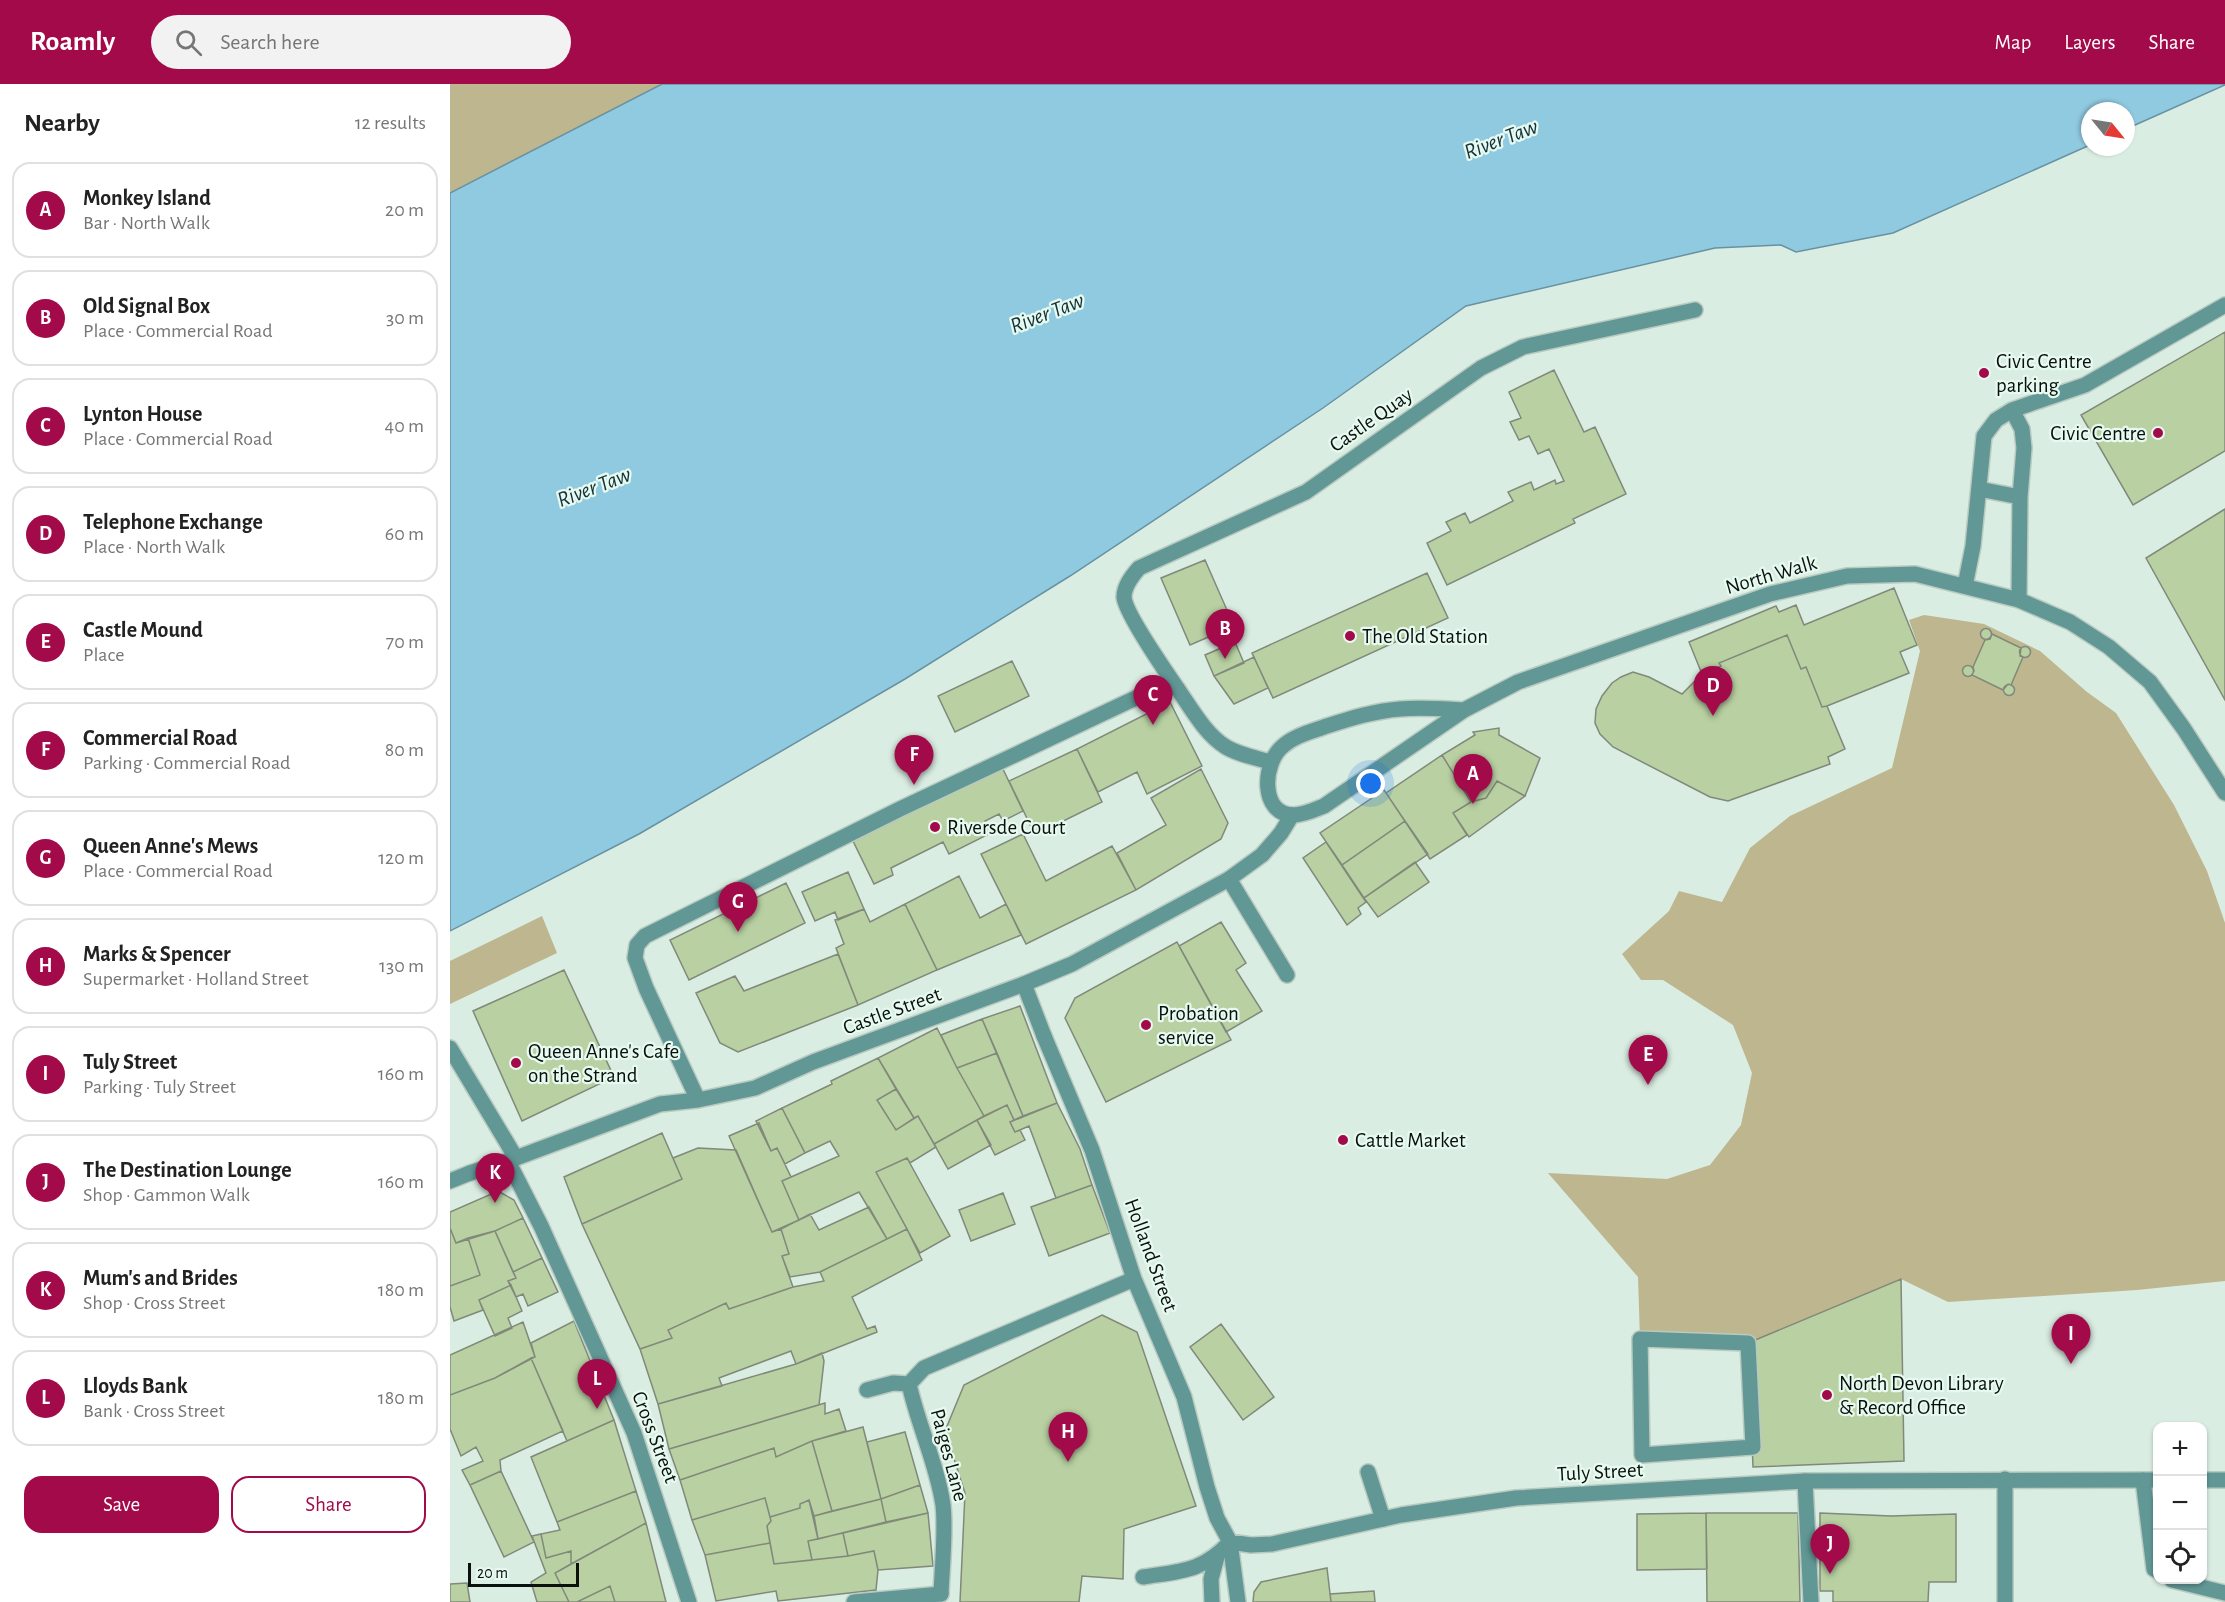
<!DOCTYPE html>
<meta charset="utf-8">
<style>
:root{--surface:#fff;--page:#f2f2f2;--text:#222;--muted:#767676;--line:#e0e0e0;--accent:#a20a4a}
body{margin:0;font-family:"Alegreya Sans",sans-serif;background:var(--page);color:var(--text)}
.controls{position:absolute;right:18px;bottom:18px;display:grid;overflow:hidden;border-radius:12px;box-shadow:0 2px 4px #0004}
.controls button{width:54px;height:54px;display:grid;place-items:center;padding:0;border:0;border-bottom:2px solid var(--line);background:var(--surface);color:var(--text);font:30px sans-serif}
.compass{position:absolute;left:1631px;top:18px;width:54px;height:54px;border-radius:50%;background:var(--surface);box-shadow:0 2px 4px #0004;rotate:120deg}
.scale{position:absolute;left:18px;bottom:15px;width:111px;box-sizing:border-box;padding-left:6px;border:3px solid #0a100d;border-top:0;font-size:16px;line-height:21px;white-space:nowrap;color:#0a100d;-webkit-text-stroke:4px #e7faf0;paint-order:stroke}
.you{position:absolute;left:921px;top:700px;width:21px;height:21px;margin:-15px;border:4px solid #fff;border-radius:50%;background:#1a73e8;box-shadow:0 0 0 9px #1a73e833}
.badge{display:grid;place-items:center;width:39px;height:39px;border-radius:50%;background:var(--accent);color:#fff;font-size:20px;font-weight:700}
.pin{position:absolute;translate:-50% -50px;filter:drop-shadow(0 2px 3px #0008)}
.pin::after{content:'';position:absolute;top:32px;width:21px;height:18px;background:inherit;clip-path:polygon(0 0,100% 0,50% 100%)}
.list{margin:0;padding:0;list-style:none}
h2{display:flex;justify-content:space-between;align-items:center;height:78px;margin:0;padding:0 24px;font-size:26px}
h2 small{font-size:20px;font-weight:400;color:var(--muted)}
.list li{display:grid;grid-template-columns:39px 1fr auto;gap:18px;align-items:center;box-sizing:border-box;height:96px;margin:0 12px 12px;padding:0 12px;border:2px solid var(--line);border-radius:18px}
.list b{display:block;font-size:22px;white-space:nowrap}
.list p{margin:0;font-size:20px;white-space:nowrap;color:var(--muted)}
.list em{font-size:20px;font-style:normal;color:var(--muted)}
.actions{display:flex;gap:12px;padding:18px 24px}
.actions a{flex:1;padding:14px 0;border:2px solid var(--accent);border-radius:18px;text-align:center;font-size:21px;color:var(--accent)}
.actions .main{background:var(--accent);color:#fff}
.icon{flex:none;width:33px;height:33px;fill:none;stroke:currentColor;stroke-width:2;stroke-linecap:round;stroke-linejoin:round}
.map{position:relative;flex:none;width:1775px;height:1518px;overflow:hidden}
header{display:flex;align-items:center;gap:36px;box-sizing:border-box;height:84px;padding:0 30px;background:var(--accent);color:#fff}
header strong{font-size:28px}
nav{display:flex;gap:33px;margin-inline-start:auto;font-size:21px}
.search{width:420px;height:54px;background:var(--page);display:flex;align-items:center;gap:15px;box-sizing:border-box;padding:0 21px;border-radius:33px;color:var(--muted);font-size:22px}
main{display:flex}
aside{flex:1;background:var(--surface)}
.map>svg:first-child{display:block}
.green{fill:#bdb68f}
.water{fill:#90cae1;stroke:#6892a1;stroke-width:1.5}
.building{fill:#b8d0a2;stroke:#81897a;stroke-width:1.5}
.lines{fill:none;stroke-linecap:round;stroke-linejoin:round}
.service-casing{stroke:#b9cac0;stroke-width:18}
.pedestrian-casing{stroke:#b9cac0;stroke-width:18}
.minor-casing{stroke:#b9cac0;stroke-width:18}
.tertiary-casing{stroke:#b9cac0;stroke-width:18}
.service{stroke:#619795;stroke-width:15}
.pedestrian{stroke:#619795;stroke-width:15}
.minor{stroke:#619795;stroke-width:15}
.tertiary{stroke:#619795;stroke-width:15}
.poi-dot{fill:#a20a4a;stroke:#e7faf0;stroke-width:2}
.labels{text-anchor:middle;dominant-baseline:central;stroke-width:4.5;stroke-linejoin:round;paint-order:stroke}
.poi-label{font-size:21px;fill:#0a100d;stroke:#e7faf0;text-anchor:start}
.street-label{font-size:21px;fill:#0a100d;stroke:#e7faf0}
.water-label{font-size:22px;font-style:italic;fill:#14303a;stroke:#e7faf0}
</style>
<header>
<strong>Roamly</strong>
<div class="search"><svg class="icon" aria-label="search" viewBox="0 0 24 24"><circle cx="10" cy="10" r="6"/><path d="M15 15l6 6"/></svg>Search here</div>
<nav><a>Map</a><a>Layers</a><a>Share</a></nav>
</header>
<main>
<aside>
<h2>Nearby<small>12 results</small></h2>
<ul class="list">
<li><span class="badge">A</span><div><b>Monkey Island</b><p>Bar · North Walk</p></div><em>20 m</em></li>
<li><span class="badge">B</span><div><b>Old Signal Box</b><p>Place · Commercial Road</p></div><em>30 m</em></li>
<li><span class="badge">C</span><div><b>Lynton House</b><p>Place · Commercial Road</p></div><em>40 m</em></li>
<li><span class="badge">D</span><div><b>Telephone Exchange</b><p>Place · North Walk</p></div><em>60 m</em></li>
<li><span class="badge">E</span><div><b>Castle Mound</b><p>Place</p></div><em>70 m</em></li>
<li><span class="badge">F</span><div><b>Commercial Road</b><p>Parking · Commercial Road</p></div><em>80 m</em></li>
<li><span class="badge">G</span><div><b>Queen Anne's Mews</b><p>Place · Commercial Road</p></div><em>120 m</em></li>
<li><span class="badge">H</span><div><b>Marks &amp; Spencer</b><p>Supermarket · Holland Street</p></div><em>130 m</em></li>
<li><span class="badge">I</span><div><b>Tuly Street</b><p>Parking · Tuly Street</p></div><em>160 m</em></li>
<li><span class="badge">J</span><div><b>The Destination Lounge</b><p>Shop · Gammon Walk</p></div><em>160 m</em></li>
<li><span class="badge">K</span><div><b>Mum's and Brides</b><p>Shop · Cross Street</p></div><em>180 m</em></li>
<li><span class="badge">L</span><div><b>Lloyds Bank</b><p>Bank · Cross Street</p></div><em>180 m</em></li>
</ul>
<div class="actions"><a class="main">Save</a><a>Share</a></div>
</aside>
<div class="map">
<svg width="1775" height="1518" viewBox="0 0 1775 1518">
<rect width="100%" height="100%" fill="#daede2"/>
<path class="green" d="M0 0H212L0 109Z
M1474 531 1534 540 1590 567 1637 608 1666 629 1724 721 1757 787 1775 839V1197L1687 1206 1498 1218 1451 1195 1298 1259 1190 1255 1188 1193 1098 1089 1217 1095 1260 1081 1291 1041 1302 989 1283 941 1213 896H1191L1172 870 1219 827 1229 807 1272 818 1300 764 1340 732 1442 684 1470 567 1459 536Z
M92 832 107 869 0 920V877Z"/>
<path class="water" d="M212 0H1775V1L1676 45V27H1640V61L1443 149 1346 168 1331 161 1265 164 1016 222 873 324 620 492 455 595 189 750 0 847V109Z"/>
<path class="building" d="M1775 248V367L1683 421 1631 331Z
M1104 286 1134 348 1145 343 1176 410 1123 435 1125 439 997 501 977 459 1001 447 996 438 1015 429 1020 439 1063 417 1058 408 1081 398 1084 406 1105 396 1106 400 1114 397 1099 365 1088 370 1079 352 1069 356 1060 338 1071 334 1059 308Z
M1775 425V616L1696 474Z
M755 476 784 542 740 561 711 494Z
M977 489 998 534 823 614 802 569Z
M1444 504 1467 561 1450 568 1459 589 1377 622 1372 623 1356 583 1351 585 1337 551 1269 579 1271 582 1252 590 1239 558 1326 522 1329 528 1346 521 1354 541Z
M1530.5 550a5.5 5.5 0 1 1 11 0a5.5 5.5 0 1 1-11 0Z
M1542 550 1571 564 1570 572 1573 573 1561 601 1558 600 1553 606 1522 591 1524 587 1523 583 1535 556 1540 555Z
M1337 551 1351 585 1356 583 1372 623 1377 622 1395 665 1378 673 1380 680 1278 717 1260 713 1163 663 1150 650 1145 639 1146 625 1152 612 1162 599 1171 593 1183 588 1199 593 1232 610 1252 590 1271 582 1269 579Z
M785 558 794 579 764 592 755 571Z
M1569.5 568a5.5 5.5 0 1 1 11 0a5.5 5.5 0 1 1-11 0Z
M804 573 818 604 784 620 764 592Z
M562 577 579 612 505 648 488 612Z
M1512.5 587a5.5 5.5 0 1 1 11 0a5.5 5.5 0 1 1-11 0Z
M1553.5 606a5.5 5.5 0 1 1 11 0a5.5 5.5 0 1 1-11 0Z
M720 618 752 682 697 710 687 688 648 708 627 665Z
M1049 644V651L1090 674 1075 712 1047 697 1036 714 1021 718 992 671 1025 651 1023 648Z
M627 665 652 718 585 751 559 697Z
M992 671 1021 718 1003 729 1017 751 980 775 936 709Z
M552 683 573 727 553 737 549 730 535 737 541 749 499 770 493 758 441 784 443 791 424 800 403 757Z
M751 685 778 739 771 755 686 806 667 769 716 741 701 714Z
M1047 697 1075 712 1019 753 1003 729 1021 718 1036 714Z
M934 706 955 737 892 781 870 749Z
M955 737 978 770 914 814 892 781Z
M573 750 596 797 662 762 686 806 576 860 531 770Z
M876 758 916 818 908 824 911 830 897 841 853 774Z
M965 778 979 798 928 833 914 814Z
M398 788 414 825 388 836 385 828 365 837 352 808Z
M509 792 530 834 556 820 571 851 487 886 455 820Z
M336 799 355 839 239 896 220 856Z
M455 820 487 886 408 921 386 864 394 860 385 836 414 825 420 838Z
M771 838 796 879 786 886 812 927 776 948 729 862Z
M727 858 781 956 656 1018 615 934 625 914Z
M388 870 408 921 288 968 270 959 246 909 285 892 294 907Z
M114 886 164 993 72 1037 23 927Z
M570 922 607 1019 573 1032 532 935Z
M532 935 547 969 507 984 491 951Z
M487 944 507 984 534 1032 484 1060 468 1032 464 1034 428 974Z
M547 969 573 1032 564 1036 557 1021 534 1032 507 984Z
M428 974 446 1005 427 1016 446 1046 468 1032 486 1063 460 1079 457 1074 426 1088 457 1145 437 1155 409 1108 349 1136 332 1097 389 1072 380 1057 355 1069 332 1024 382 1000 381 997Z
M446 1005 464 1034 446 1046 427 1016Z
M607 1019 630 1065 642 1101 606 1114 579 1042 565 1048 560 1038Z
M557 1021 564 1036 560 1038 565 1048 570 1046 575 1056 545 1071 527 1036Z
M332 1024 355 1069 335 1080 327 1064 321 1067 306 1037Z
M527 1036 541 1061 498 1085 484 1060Z
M309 1039 321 1067 327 1064 341 1093 332 1097 349 1136 322 1148 279 1052Z
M212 1049 232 1095 132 1140 114 1093Z
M248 1064 286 1066 322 1148 331 1145 339 1170 332 1172 343 1203 279 1225 276 1219 218 1246 222 1254 190 1265 132 1140 232 1095 223 1074Z
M457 1074 500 1152 470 1169 426 1088Z
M642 1101 660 1149 599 1172 581 1123Z
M48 1107 64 1116 73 1134 45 1147 6 1159 0 1144V1128Z
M553 1109 565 1140 521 1157 509 1126Z
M419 1123 437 1155 370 1188 340 1193 332 1172 339 1170 331 1145 360 1130 369 1146Z
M73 1134 92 1174 63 1188 45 1147Z
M0 1144 6 1159 18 1154 30 1191 0 1202Z
M457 1145 472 1176 402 1213 417 1245 425 1242 427 1248 346 1280 341 1267 269 1294 272 1302 208 1320 190 1265 222 1254 218 1246 276 1219 279 1225 343 1203 374 1197 370 1188Z
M45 1147 66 1194 58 1197 61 1201 29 1216 33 1226 4 1237 0 1223V1202L30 1191 18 1154Z
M92 1174 108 1208 78 1222 73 1210 66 1213 58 1197 66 1194 63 1188Z
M1451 1195 1454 1377 1303 1383 1298 1259Z
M61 1201 72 1227 58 1234 62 1244 45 1252 29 1216Z
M652 1231 687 1248 746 1422 674 1445 673 1495 632 1492 629 1518H510L515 1409 495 1347 514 1301Z
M124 1237 164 1336 117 1357 81 1274 85 1273 81 1259Z
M73 1238 85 1273 45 1294 0 1311V1271Z
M771 1240 824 1313 793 1336 740 1263Z
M372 1269 374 1277 369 1321 219 1365 208 1320 346 1280Z
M81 1274 113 1347 50 1376 51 1387 20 1401 12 1386 33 1377 26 1363 11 1372 0 1345V1311L45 1294Z
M375 1319V1330L389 1325 396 1347 362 1357 326 1373 324 1364 230 1396 219 1365Z
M164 1336 186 1407 107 1438 81 1373Z
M413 1343 431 1415 382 1427 362 1357Z
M455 1348 470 1401 431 1415 417 1358Z
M362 1357 382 1427 364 1432 359 1416 350 1420V1424L320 1433 315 1414 242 1436 230 1396 324 1364 326 1373Z
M51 1387 84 1458 54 1473 20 1401Z
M470 1401 478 1429 436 1438 431 1415Z
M186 1407 196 1439 121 1480V1467L96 1474 91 1450 110 1446 107 1438Z
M315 1414 321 1437 317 1442 320 1459 255 1471 242 1436Z
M431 1415 436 1438 368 1455 364 1432Z
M359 1416 368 1455 358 1457 362 1476 324 1480 317 1442 321 1437 320 1433 350 1424V1420Z
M478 1429 483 1482 428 1486 424 1467 398 1472 393 1449Z
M1256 1429H1348L1350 1518H1257Z
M1256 1429 1257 1485 1187 1486V1430Z
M1370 1429 1441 1432 1506 1430V1498H1479L1478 1518H1383V1507H1370Z
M196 1439 216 1518H165L160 1502 127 1518H119L105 1489Z
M393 1449 398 1472 362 1476 358 1457Z
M91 1450 96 1474 121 1467V1480L105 1489 119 1518H87L81 1498 96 1489 82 1452Z
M320 1459 324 1480 398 1472 424 1467 428 1486 426 1506 328 1517 326 1507 266 1517 255 1471Z
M877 1484 881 1518H803L804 1508 811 1498Z
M17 1499 20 1518H0V1500Z
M160 1502 165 1518H127Z
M924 1507 925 1518H881L880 1510Z"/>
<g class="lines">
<g class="service-casing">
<path id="service" d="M1562 326 1635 301 1775 221
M1529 405 1570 413
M1515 502 1523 462 1534 352 1546 336 1562 326 1572 345 1574 364 1570 413 1569 516
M727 604C716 588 675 529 674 513 674 502 682 492 689 484L856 408 1031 284 1073 263 1245 226
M779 795 837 891
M918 1388 933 1435
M1693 1396 1704 1485 1708 1487
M693 1493C731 1487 752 1488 780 1458
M1722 1496 1775 1509
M762 1518 761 1495 767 1473
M1555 1518V1395"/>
</g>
<g class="pedestrian-casing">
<path id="pedestrian" d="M574 900 594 952
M0 964 66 1074
M58 1077 91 1142 184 1349 239 1518
M0 1097 20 1089
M1190 1255 1298 1259 1303 1363 1192 1371Z
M1355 1397 1361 1518
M780 1458 788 1518
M404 1518 491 1510"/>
</g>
<g class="minor-casing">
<path id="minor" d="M594 952 642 1066 684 1195 734 1313 757 1403 767 1434 780 1458 801 1461 822 1460 951 1431 1066 1414 1355 1397 1708 1396
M248 1016 196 904 185 874 187 861 195 852 450 725 709 603 727 604C741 624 755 650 776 663 789 671 806 674 821 678
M20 1089 66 1074 210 1020 248 1016 305 1004 363 978 574 900 622 880 779 795 812 771 831 749 842 731
M417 1306 443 1299 459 1300
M1752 1396H1775
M491 1510C492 1484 496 1446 493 1421 487 1380 468 1341 459 1300L474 1284 684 1195"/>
</g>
<g class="tertiary-casing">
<path id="tertiary" d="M1014 626C993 625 971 623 950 625 923 627 899 635 874 643 860 648 844 652 833 662 812 679 810 730 843 731 854 731 864 726 874 722L1014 626 1068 598 1320 510 1397 492 1465 490 1569 516 1620 538 1659 563 1700 598 1734 645 1775 709"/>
</g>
<use href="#service" class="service"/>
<use href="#pedestrian" class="pedestrian"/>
<use href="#minor" class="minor"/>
<use href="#tertiary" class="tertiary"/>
</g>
<g class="poi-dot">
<circle cx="1534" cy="289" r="6"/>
<circle cx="1708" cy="349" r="6"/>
<circle cx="900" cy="552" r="6"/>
<circle cx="485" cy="743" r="6"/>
<circle cx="696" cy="941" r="6"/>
<circle cx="66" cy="979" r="6"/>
<circle cx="893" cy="1056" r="6"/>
<circle cx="1377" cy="1311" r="6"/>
</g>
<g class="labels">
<g class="poi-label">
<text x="1546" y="277">Civic Centre<tspan x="1546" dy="24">parking</tspan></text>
<text x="1696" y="349" text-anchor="end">Civic Centre</text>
<text x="912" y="552">The Old Station</text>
<text x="497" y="743">Riversde Court</text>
<text x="708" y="929">Probation<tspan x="708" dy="24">service</tspan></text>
<text x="78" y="967">Queen Anne's Cafe<tspan x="78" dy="24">on the Strand</tspan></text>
<text x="905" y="1056">Cattle Market</text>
<text x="1389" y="1299">North Devon Library<tspan x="1389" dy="24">&amp; Record Office</tspan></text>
</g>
<g class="street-label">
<text transform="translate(921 336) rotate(-35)">Castle Quay</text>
<text transform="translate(1321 491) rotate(-16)">North Walk</text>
<text transform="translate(442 927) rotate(-20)">Castle Street</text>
<text transform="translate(701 1171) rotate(70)">Holland Street</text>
<text transform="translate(205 1353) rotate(69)">Cross Street</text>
<text transform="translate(499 1371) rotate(75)">Paiges Lane</text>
<text transform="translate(1150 1388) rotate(-3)">Tuly Street</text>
</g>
<g class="water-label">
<text transform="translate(1051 55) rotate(-21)">River Taw</text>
<text transform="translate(597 229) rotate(-21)">River Taw</text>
<text transform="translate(144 403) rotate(-21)">River Taw</text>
</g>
</g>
</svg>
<div class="controls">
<button>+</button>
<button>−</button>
<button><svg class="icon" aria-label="locate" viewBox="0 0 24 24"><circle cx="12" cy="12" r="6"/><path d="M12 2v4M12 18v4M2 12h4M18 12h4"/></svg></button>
</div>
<svg class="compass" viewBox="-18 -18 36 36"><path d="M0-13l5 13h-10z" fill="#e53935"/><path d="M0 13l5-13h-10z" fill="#767676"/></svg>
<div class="scale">20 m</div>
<div class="you"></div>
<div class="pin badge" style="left:1023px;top:720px">A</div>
<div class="pin badge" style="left:775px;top:575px">B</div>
<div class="pin badge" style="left:703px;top:641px">C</div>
<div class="pin badge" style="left:1263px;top:632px">D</div>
<div class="pin badge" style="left:1198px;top:1001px">E</div>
<div class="pin badge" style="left:464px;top:701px">F</div>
<div class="pin badge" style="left:288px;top:848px">G</div>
<div class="pin badge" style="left:618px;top:1378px">H</div>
<div class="pin badge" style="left:1621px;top:1280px">I</div>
<div class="pin badge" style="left:1380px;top:1490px">J</div>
<div class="pin badge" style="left:45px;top:1119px">K</div>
<div class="pin badge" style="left:147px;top:1325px">L</div>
</div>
</main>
